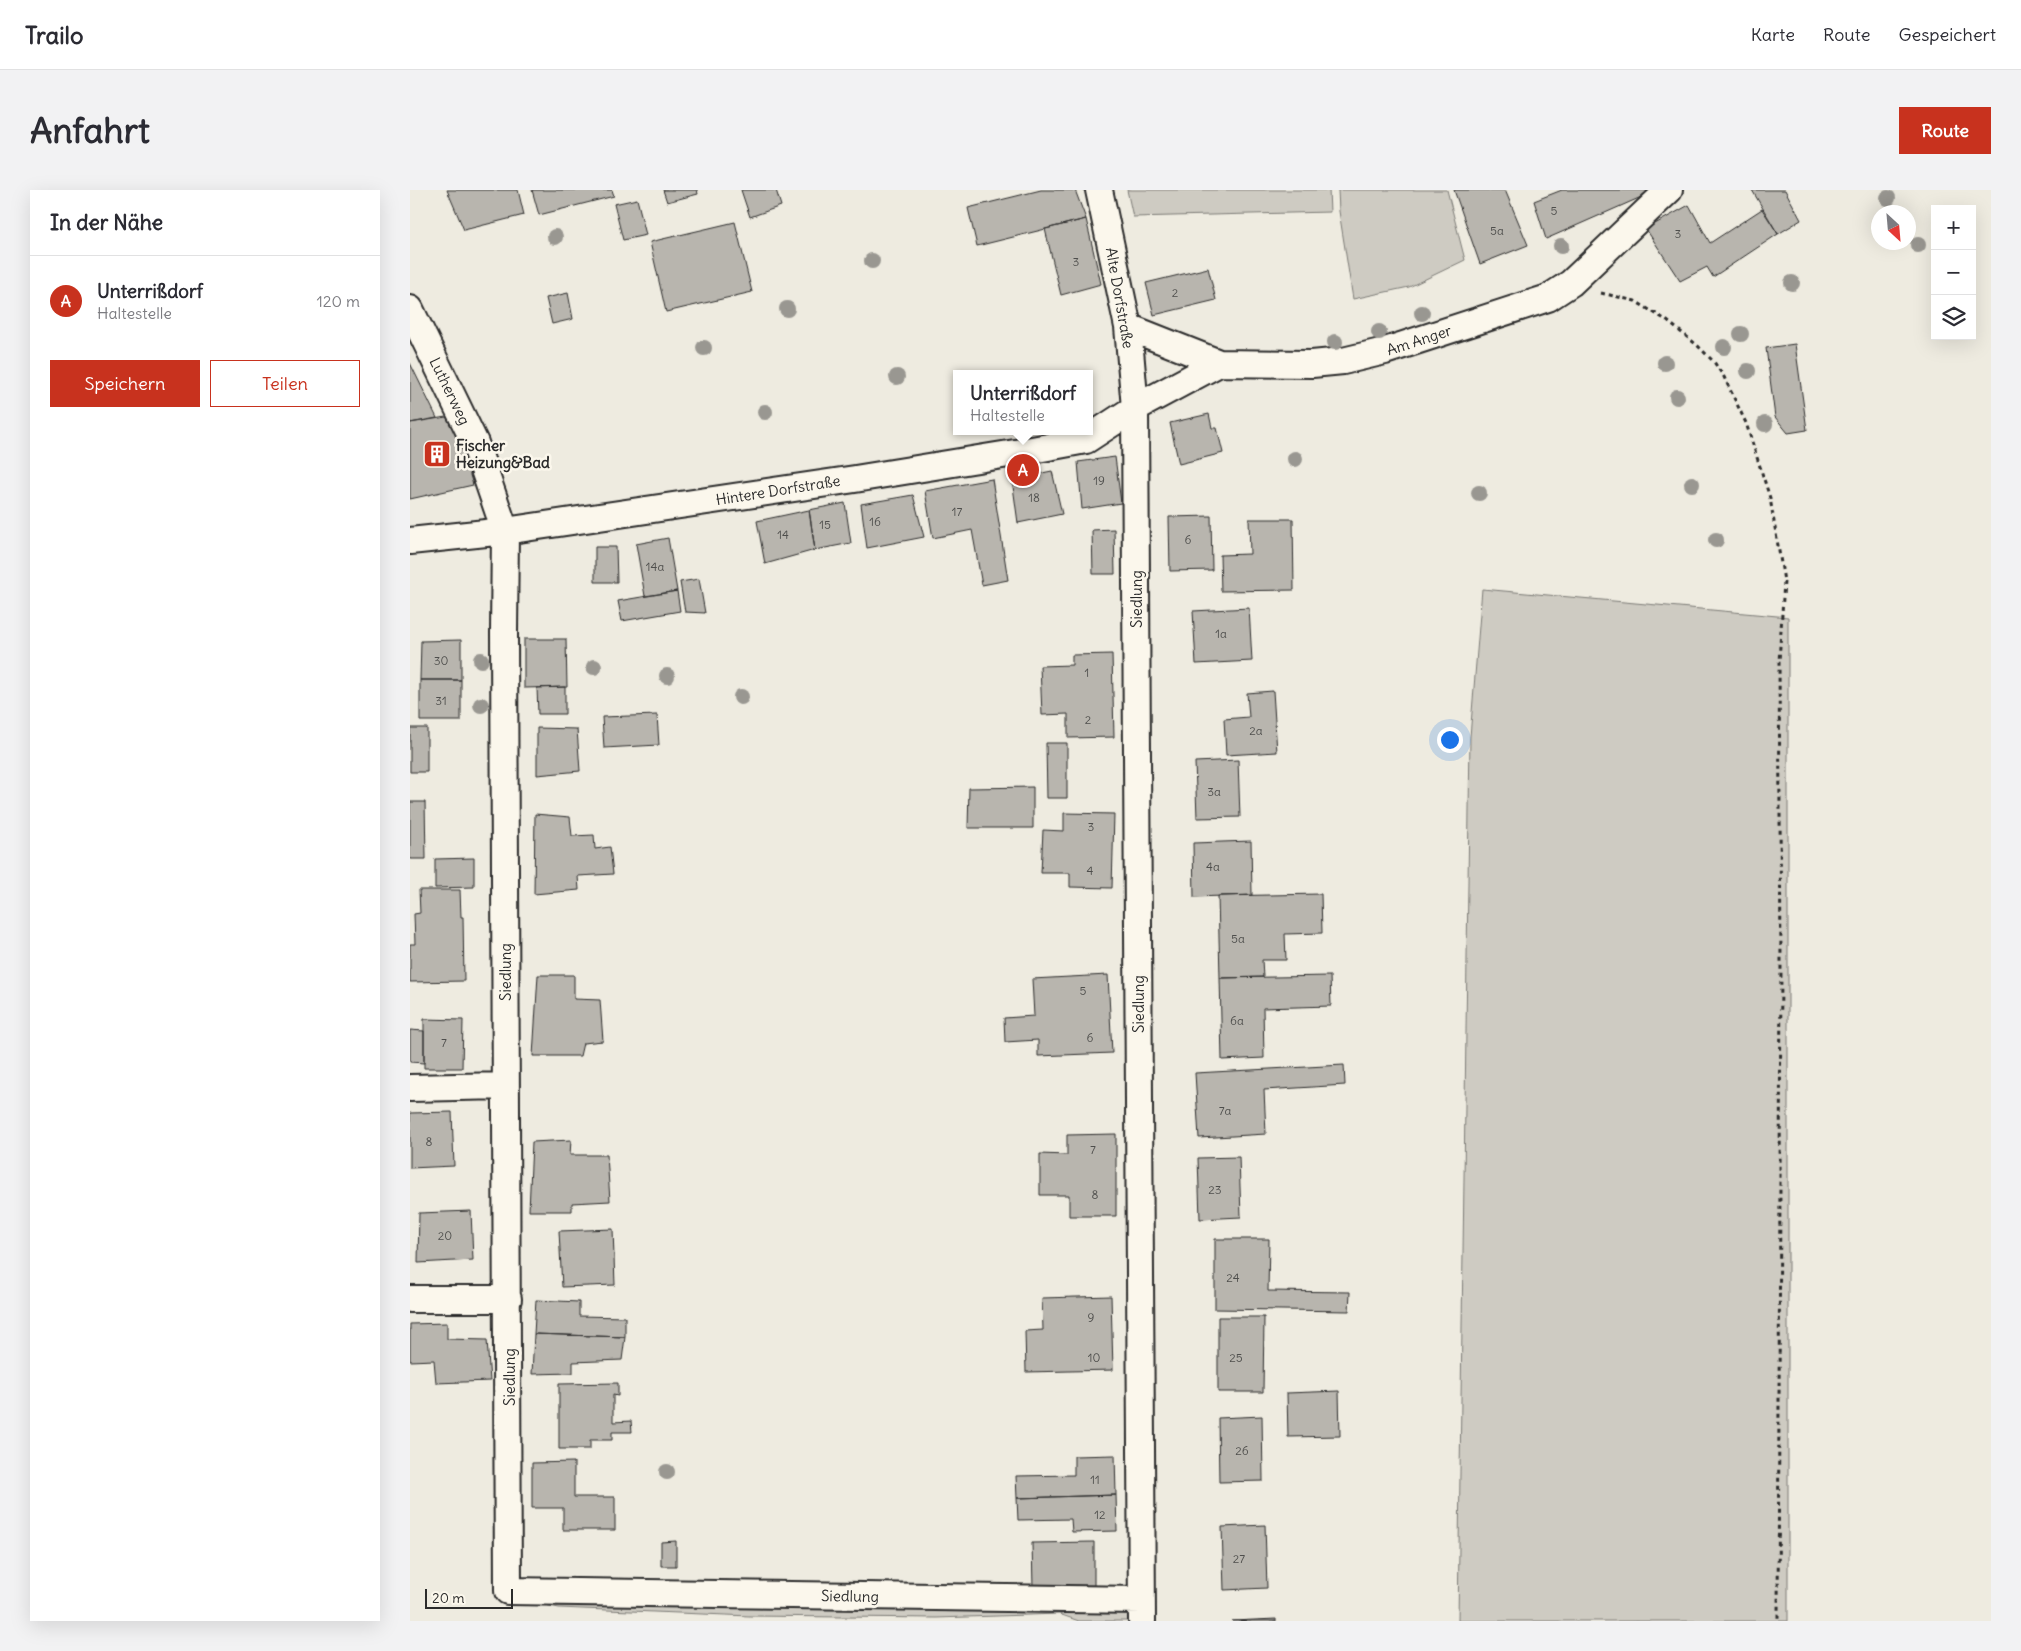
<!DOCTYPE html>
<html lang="de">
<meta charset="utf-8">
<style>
:root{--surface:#fff;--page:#f2f2f3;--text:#2b2b33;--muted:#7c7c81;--line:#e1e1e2;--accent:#c8321e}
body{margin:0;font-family:Delius,sans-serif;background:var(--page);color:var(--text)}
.controls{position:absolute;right:15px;top:15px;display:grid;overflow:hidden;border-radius:0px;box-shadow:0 5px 20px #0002}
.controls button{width:45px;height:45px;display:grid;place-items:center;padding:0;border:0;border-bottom:1px solid var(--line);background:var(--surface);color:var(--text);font:25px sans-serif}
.compass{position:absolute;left:1461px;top:15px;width:45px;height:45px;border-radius:50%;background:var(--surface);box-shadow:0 5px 20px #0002;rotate:154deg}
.scale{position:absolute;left:15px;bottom:12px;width:88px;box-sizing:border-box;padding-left:5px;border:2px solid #2b2b2b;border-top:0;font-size:14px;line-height:18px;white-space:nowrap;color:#2b2b2b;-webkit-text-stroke:4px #fbf7ec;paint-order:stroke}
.you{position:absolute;left:1039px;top:549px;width:18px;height:18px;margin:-12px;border:4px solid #fff;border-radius:50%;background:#1a73e8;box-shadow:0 0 0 8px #1a73e833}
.badge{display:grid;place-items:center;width:32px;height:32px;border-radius:50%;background:var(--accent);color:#fff;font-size:16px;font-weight:700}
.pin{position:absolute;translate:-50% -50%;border:2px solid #fff;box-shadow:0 1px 5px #0006}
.popup{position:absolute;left:543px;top:180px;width:140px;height:65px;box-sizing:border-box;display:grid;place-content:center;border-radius:0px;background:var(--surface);filter:drop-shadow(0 1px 4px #0005);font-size:16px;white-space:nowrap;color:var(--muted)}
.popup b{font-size:19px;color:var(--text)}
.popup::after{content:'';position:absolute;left:50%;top:100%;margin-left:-10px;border:10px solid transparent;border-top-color:var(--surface)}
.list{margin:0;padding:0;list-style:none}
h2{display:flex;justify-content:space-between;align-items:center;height:65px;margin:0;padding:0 20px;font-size:21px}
h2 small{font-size:16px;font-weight:400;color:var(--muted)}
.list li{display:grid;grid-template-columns:32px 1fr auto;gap:15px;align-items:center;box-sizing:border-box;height:90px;padding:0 20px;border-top:1px solid var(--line)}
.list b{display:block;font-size:19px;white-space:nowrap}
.list p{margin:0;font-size:16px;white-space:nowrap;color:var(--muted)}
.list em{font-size:16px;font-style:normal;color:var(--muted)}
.actions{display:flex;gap:10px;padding:15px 20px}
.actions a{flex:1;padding:11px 0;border:1px solid var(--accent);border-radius:0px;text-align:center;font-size:18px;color:var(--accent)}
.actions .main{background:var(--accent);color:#fff}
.icon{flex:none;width:28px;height:28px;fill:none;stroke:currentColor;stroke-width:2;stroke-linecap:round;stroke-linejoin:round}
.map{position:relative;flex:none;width:1581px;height:1431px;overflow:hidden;border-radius:0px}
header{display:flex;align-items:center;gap:30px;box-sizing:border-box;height:70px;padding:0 25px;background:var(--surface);border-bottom:1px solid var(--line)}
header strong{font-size:24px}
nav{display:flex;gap:28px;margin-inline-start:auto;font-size:18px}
.intro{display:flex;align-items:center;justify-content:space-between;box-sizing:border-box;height:120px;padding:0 30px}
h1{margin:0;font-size:35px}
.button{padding:12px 22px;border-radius:0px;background:var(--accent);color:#fff;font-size:18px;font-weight:700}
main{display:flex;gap:30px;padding:0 30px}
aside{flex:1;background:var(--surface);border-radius:0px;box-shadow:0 5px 20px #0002}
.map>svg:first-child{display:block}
.green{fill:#cecbc2;stroke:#7c7b76}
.building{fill:#b8b5ae;stroke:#2b2b2b}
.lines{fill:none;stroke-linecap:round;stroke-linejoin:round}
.minor-casing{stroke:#2b2b2b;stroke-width:30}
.path{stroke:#2b2b2b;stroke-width:3;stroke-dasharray:4 4;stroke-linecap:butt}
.minor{stroke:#fbf7ec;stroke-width:26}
.tree{fill:#999791}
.labels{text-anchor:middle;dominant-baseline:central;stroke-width:5;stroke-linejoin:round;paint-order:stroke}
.number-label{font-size:12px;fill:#4e4e4c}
.street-label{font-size:15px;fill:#2b2b2b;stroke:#fbf7ec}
.poi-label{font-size:15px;font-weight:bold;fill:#2b2b2b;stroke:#fbf7ec;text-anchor:start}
</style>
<header>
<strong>Trailo</strong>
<nav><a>Karte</a><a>Route</a><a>Gespeichert</a></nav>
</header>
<div class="intro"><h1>Anfahrt</h1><a class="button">Route</a></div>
<main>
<aside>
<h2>In der Nähe<small></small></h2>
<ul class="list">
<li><span class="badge">A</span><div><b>Unterrißdorf</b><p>Haltestelle</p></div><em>120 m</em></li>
</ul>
<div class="actions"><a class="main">Speichern</a><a>Teilen</a></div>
</aside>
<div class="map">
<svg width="1581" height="1431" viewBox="0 0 1581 1431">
<rect width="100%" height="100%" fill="#eeebe0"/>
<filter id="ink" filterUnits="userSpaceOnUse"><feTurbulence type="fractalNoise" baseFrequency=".02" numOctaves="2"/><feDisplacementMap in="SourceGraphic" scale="10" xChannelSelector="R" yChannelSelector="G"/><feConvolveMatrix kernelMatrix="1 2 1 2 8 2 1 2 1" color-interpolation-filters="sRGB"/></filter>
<g filter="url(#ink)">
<path class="green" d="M717 0H919L920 22 723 27Z
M928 0H1037L1055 70 999 97 943 109 929 21Z
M1072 399 1378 427V1431H1048L1060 547Z
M90 1406 721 1420V1431H669L649 1424 526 1428 340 1426 149 1418Z"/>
<path class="building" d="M37 0H108L114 25 54 40Z
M122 0H202L204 6 129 25Z
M253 0H287L288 4 257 12Z
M331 0H366L371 16 340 27Z
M631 0H665L676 29 567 56 558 18Z
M1044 0H1095L1118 55 1070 74Z
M1152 0H1239L1229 8 1136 49 1124 11Z
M1342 0H1375L1391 30 1368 44Z
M227 9 236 45 213 50 204 14Z
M1279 15 1300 53 1352 19 1368 44 1303 87 1297 77 1270 91 1236 39Z
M676 29 691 94 651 105 635 39Z
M325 32 342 102 256 122 240 52Z
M798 78 806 110 744 125 736 93Z
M158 103 163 129 142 134 136 108Z
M1385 154 1397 240 1378 243 1365 227 1356 158Z
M0 173 27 228 0 233Z
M799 224 802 238H807L813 263 769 274 760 233Z
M42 226 63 295 0 309V233Z
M705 267 711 313 672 319 668 272Z
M642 281 652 324 608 333 602 289Z
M582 289 598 390 572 395 562 340 523 348 515 301Z
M503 305 514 347 457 358 451 314Z
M435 313 441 353 405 360 399 320Z
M399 320 405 360 355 374 347 331Z
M801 326 802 380 760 381 759 327Z
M839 329H883L884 400 811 401 810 365 840 364Z
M704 339 705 384H683L682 340Z
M258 348 267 401 235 406 226 354Z
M185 357H206L207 392H185Z
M289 389 295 423 275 422 270 392Z
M267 401 270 421 212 431 208 411Z
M839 418 842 471 786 474 783 421Z
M114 449H156L157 497 114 498Z
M51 450V490H10L11 451Z
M702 464 704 547 658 548V524L632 525 630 476 662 475V465Z
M10 490H51V531H10Z
M155 497V524H128L127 498Z
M863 501 867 562 816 565 814 529 839 527 837 503Z
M247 525 249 555 194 558 192 527Z
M0 538H17V582H0Z
M127 538 167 539 170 581 127 585Z
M636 553H657V608H637Z
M828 570 830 627 787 628 785 572Z
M623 597V638H558L559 598Z
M0 612H15L16 669H0Z
M654 623 704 624 702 698 660 697V683H631L633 640 654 641Z
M125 624 160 627 162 646 184 645 185 659 200 657 203 684 168 686 169 700 124 704Z
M841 651 842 705 784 707 783 653Z
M64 668V697L25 698V669Z
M9 700H50L51 727H53L54 791 0 792V754H5L4 724 10 723Z
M911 704 912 743 875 744 876 770H852L853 787 810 788 808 706Z
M128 785H164V809L190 810 193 851 173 853 170 866H123Z
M698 785 702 863 628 866V850L595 852 594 828 624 826 622 789Z
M920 786 921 816 853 818 854 868 812 870 810 788Z
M14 829 53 830 52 878H14Z
M0 840 14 841V873L0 872Z
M934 875 935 895 854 900 856 944 789 948 785 883Z
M42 922 44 976 0 978V923Z
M706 944V1026H659V1005H630V964L657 965V945Z
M161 950 160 965H197L200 1011 162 1013V1021H119L122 952Z
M829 967 831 1027 790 1029 788 968Z
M61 1021 63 1070 8 1073 9 1023Z
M203 1039 205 1095 152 1097 149 1041Z
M805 1049H859L858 1101 940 1102 939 1121 805 1119Z
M701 1106 703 1180 616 1182 615 1141 633 1140 632 1108Z
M126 1110 169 1112V1126L215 1127V1147L124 1144Z
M808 1127H854L853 1202H808Z
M37 1133V1149L77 1150 80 1191 26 1193 24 1170 0 1171V1134Z
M124 1144 215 1147 212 1170 163 1172V1183L122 1184Z
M208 1193V1206L203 1205V1232L221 1231 222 1242H202V1250H180V1259H149V1194Z
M929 1201 930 1246 878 1247 877 1203Z
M852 1226 853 1291 809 1292 808 1228Z
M705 1265 706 1305 607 1308 606 1286 664 1285V1266Z
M164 1272V1307H205V1340H153V1318H122V1273Z
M706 1305 707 1341 662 1342 661 1329 608 1330 607 1308Z
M855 1335 857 1398 814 1400 812 1337Z
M266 1351V1376H251V1352Z
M684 1352V1397H623L622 1353Z
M866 1429V1431H822Z"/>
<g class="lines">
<g class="minor-casing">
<path id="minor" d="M689 0 718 137 725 218 732 1431
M0 119 65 253 95 341 94 443 98 1401 731 1410
M718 137 809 173
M0 351 95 341 445 289 611 262 676 250 725 218 809 173 902 174 933 171 975 161 1138 108 1161 93 1259 0
M0 898 95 896
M0 1109H98"/>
</g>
<path class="path" d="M1191 103 1225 111 1256 130 1287 155 1304 172 1314 187 1336 233 1360 308 1374 391 1369 472 1371 771 1368 1431"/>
<use href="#minor" class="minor"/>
</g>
<g class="tree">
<circle cx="1478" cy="8" r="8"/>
<circle cx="145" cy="47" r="8"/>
<circle cx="1508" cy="55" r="8"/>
<circle cx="1151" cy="56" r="8"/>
<circle cx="462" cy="71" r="8"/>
<circle cx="1382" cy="93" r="8"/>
<circle cx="377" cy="119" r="8"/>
<circle cx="1012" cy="123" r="8"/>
<circle cx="969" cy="142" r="8"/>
<circle cx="1331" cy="144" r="8"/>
<circle cx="925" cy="152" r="8"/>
<circle cx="1314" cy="157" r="8"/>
<circle cx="294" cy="158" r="8"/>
<circle cx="1255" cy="173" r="8"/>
<circle cx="1338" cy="181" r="8"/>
<circle cx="487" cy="187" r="8"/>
<circle cx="1267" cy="207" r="8"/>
<circle cx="355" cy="222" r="8"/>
<circle cx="1355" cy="234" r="8"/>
<circle cx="885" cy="269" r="8"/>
<circle cx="1282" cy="294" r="8"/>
<circle cx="1069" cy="303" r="8"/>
<circle cx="1306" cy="350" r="8"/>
<circle cx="71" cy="470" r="8"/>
<circle cx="184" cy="477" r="8"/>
<circle cx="257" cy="486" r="8"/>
<circle cx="331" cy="507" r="8"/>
<circle cx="71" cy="515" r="8"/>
<circle cx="257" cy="1282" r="8"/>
</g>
</g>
<defs>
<g id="building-square" transform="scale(1.4375)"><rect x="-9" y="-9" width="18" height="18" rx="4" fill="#c8321e" stroke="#fbf7ec"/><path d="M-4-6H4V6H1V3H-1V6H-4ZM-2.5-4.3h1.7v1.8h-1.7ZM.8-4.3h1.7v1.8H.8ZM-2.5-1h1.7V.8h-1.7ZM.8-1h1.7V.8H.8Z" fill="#fff"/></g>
</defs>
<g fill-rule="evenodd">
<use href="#building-square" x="27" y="264"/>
</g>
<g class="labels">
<g class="number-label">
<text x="1144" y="20">5</text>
<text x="1087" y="40">5a</text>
<text x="1268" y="43">3</text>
<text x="666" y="71">3</text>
<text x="765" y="102">2</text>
<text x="689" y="290">19</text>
<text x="624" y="307">18</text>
<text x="547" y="321">17</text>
<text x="465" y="331">16</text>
<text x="415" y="334">15</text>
<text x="373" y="344">14</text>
<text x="778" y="349">6</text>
<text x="245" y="376">14a</text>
<text x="811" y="443">1a</text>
<text x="31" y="470">30</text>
<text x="677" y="482">1</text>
<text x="31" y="510">31</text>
<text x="678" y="529">2</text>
<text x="846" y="540">2a</text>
<text x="804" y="601">3a</text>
<text x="681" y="636">3</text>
<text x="803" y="676">4a</text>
<text x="680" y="680">4</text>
<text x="828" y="748">5a</text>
<text x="673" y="800">5</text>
<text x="827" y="830">6a</text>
<text x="680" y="847">6</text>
<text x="34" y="852">7</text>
<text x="815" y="920">7a</text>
<text x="19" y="951">8</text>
<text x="683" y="959">7</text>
<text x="805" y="999">23</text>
<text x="685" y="1004">8</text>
<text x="35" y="1045">20</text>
<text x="823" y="1087">24</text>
<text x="681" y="1127">9</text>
<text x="684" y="1167">10</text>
<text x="826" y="1167">25</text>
<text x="832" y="1260">26</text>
<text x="685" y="1289">11</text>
<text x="690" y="1324">12</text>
<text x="829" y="1368">27</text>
</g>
<g class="street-label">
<text transform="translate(710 108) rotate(80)">Alte Dorfstraße</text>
<text transform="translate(1009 150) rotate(-18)">Am Anger</text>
<text transform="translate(40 201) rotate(64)">Lutherweg</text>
<text transform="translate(368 300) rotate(-9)">Hintere Dorfstraße</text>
<text transform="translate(726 409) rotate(-90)">Siedlung</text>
<text transform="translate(95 782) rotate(-90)">Siedlung</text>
<text transform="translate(728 814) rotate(-90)">Siedlung</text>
<text transform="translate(99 1187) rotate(-90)">Siedlung</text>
<text transform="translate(440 1406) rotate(1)">Siedlung</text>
</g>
<g class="poi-label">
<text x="46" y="255">Fischer<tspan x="46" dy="17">Heizung&amp;Bad</tspan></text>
</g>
</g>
</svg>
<div class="controls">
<button>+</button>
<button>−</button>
<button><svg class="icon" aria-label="layers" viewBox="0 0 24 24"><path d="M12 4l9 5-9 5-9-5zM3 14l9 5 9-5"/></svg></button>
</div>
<svg class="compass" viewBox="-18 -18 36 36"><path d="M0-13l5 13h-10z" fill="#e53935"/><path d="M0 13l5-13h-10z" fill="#7c7c81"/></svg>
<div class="scale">20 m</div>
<div class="you"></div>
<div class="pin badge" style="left:613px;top:280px">A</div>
<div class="popup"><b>Unterrißdorf</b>Haltestelle</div>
</div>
</main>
